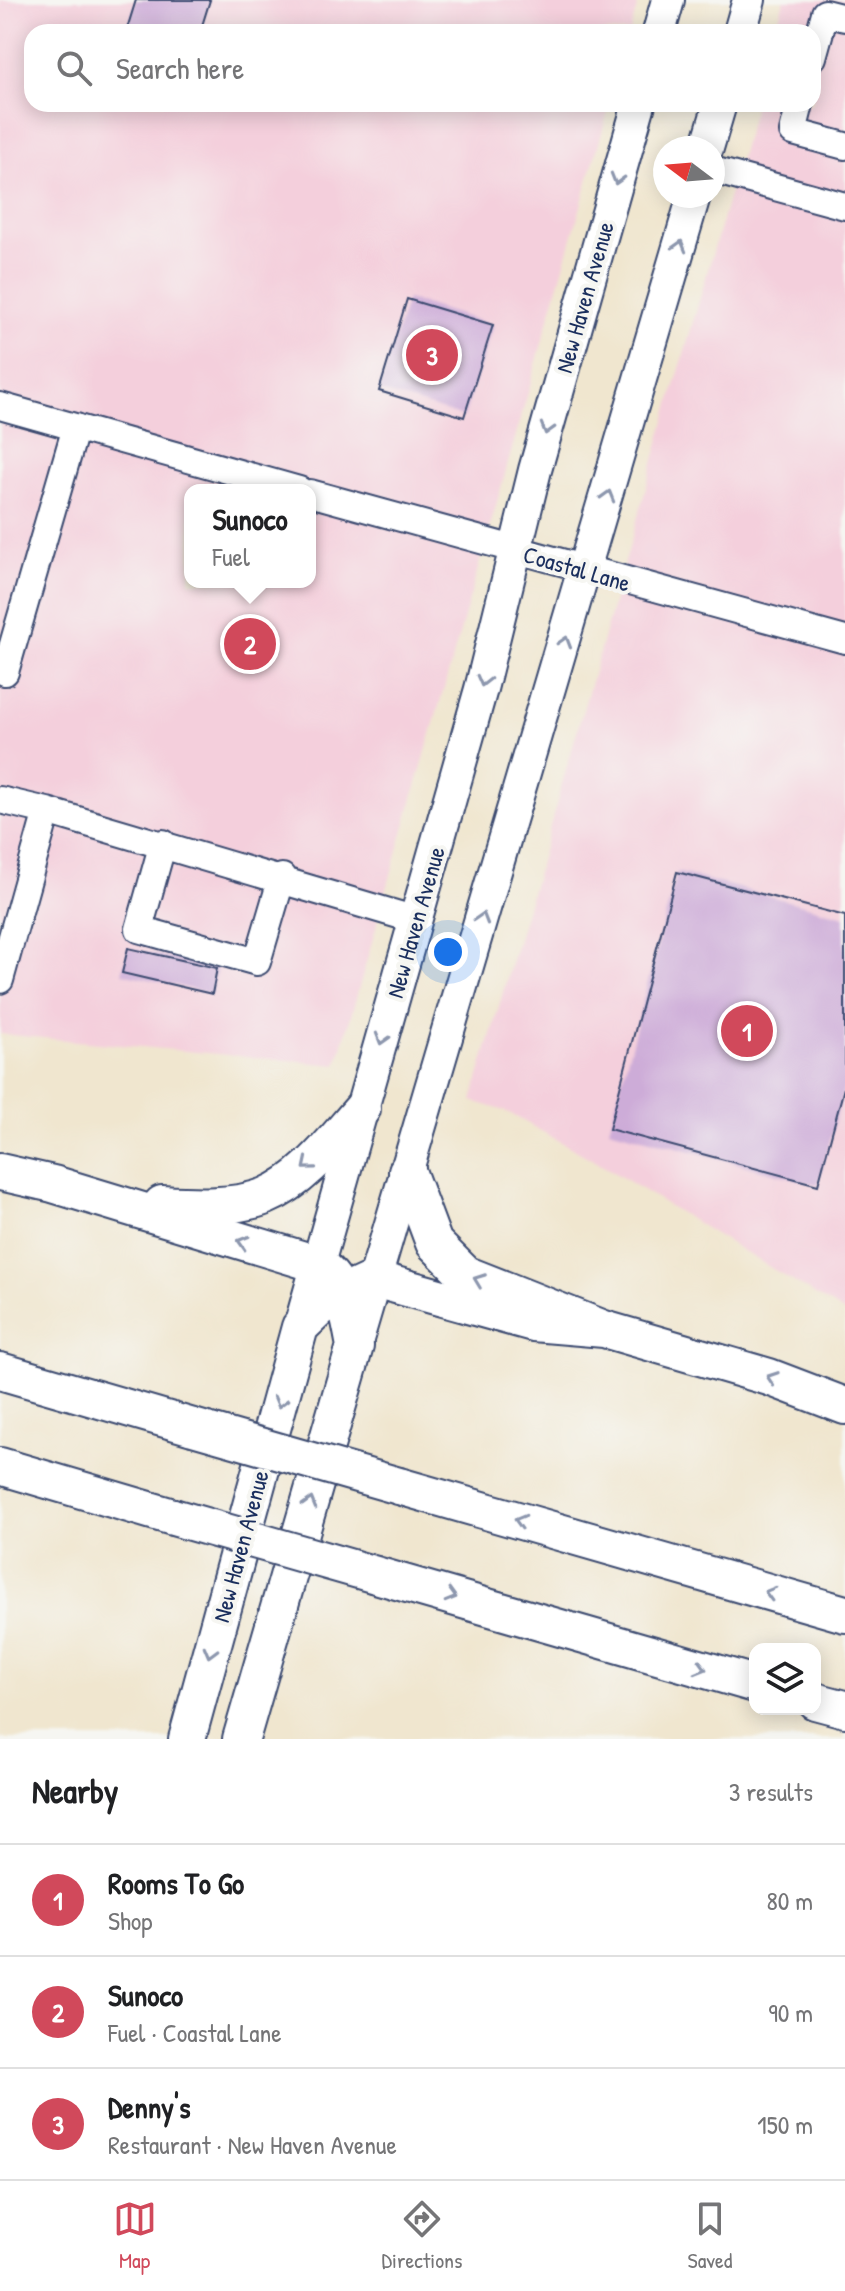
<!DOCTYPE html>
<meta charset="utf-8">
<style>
:root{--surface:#fff;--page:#f6f6f6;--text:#202124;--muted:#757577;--line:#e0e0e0;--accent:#d1495b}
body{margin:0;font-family:"Patrick Hand",sans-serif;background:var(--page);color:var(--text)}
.controls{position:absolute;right:24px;bottom:24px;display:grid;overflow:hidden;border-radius:16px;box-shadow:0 4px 20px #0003}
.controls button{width:72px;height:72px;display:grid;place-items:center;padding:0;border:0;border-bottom:2px solid var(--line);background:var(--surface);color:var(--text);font:40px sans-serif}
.compass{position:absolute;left:653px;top:136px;width:72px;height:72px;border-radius:50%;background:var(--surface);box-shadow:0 4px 20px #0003;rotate:286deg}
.you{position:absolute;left:448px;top:952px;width:28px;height:28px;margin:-20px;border:6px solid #fff;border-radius:50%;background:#1a73e8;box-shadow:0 0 0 12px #1a73e833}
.badge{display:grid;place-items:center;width:52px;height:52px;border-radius:50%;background:var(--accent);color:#fff;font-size:26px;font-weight:700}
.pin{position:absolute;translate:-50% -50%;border:4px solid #fff;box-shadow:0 2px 8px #0006}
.popup{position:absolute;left:184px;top:484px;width:132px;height:104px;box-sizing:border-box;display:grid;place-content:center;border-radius:16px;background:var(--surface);filter:drop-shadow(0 2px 6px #0005);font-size:26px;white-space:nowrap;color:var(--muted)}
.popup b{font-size:30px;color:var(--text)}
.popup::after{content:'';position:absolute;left:50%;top:100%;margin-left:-16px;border:16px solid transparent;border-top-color:var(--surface)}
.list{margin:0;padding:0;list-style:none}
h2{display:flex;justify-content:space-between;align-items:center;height:104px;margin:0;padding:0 32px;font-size:34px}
h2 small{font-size:26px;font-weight:400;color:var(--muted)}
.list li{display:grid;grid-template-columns:52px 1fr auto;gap:24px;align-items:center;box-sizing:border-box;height:112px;padding:0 32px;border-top:2px solid var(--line)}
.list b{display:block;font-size:30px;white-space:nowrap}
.list p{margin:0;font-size:26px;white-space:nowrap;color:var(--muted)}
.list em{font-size:26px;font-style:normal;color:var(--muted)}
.icon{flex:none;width:44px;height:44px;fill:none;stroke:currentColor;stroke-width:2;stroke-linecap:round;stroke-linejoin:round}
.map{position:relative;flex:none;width:845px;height:1739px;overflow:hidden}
.search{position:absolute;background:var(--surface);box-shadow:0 4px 20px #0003;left:24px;right:24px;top:24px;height:88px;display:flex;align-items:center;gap:20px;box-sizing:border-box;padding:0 28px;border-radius:24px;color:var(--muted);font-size:30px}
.sheet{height:440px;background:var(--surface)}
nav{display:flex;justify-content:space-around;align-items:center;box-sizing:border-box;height:112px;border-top:2px solid var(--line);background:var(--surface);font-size:22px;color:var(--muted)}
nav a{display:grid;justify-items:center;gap:4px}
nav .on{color:var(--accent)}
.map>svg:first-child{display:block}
.built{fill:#f4cfdc;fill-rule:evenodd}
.building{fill:#cdacd8}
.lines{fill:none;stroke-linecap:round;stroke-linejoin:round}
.minor-casing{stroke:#3b4a6f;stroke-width:30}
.major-casing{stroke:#3b4a6f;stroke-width:36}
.highway-casing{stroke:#3b4a6f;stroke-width:40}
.minor{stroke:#fff;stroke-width:26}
.major{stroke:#fff;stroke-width:32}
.highway{stroke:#fff;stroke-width:36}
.highway-bridge-casing{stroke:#3b4a6f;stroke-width:40;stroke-linecap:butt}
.highway-bridge{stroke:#fff;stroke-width:36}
.oneway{stroke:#8d97ae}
.labels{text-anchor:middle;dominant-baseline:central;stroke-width:8;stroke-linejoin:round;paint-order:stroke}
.street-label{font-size:24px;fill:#1b2f5e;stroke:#f6f6f2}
</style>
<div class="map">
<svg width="845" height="1739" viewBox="0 0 845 1739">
<rect width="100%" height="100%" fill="#f6f6f2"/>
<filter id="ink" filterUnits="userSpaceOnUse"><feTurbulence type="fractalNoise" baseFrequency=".0125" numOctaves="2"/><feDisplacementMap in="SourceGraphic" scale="16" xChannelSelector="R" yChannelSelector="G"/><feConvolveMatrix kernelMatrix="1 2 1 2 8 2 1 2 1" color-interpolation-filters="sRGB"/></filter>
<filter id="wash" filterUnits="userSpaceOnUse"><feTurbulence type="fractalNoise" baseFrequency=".006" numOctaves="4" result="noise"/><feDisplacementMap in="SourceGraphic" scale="32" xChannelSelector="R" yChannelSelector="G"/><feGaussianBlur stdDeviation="1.8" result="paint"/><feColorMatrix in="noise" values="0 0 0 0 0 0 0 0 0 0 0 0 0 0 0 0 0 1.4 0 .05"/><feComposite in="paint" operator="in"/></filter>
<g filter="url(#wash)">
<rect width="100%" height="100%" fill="#f0e6cf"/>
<path class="built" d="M0 0H639L630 32H32V104H610L337 1065 0 1034ZM190 490H310V582H190Z
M784 0H845V1313L595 1161 505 1111 472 1101 755 104H813V32H775Z"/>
<g id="blocks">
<path class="building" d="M136 0H210L200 32H126Z
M407 299 493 325 464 417 379 391Z
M677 872 845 916V1084L818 1185 609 1129Z
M128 948 217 968 212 994 122 973Z"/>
</g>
</g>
<g filter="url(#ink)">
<use href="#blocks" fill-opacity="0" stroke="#3b4a6f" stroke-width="2"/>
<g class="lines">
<g class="minor-casing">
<path id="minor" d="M813 57 825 13 845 18
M800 104 793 132 845 146
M713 170 845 206
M0 406 299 490
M310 493 845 640
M5 672 76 427
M0 800 47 811
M163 843 139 929 257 962 282 877
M0 980 47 811 416 920"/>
</g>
<g class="major-casing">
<path id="major" d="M659 32 668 0
M740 32 749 0
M707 148 720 104
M300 1327 481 689 535 470 639 104
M355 1346 694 196"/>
</g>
<g class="highway-casing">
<path id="highway" d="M407 1171 434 1243 465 1274 604 1329 769 1377 845 1406
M0 1172 53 1184 317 1264C347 1285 348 1313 355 1346L241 1739
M162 1204C194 1206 236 1208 266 1196 305 1180 335 1139 362 1109
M0 1371 193 1427
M0 1466 173 1517
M399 1486 845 1614
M376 1575 755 1684
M815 1701 845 1709
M187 1739 300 1327 327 1301 374 1279 533 1323 604 1329"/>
</g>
<use href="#minor" class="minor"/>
<use href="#major" class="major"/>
<use href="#highway" class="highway"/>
<g class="highway-bridge-casing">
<path id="highway-bridge" d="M193 1427 399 1486
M173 1517 376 1575"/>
</g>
<use href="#highway-bridge" class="highway-bridge"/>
</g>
<defs><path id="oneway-chevron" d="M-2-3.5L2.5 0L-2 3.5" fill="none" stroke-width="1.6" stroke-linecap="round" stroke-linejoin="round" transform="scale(2)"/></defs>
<g class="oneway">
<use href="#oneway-chevron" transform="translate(617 179) rotate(106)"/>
<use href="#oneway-chevron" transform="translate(680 246) rotate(-74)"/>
<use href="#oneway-chevron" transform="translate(547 429) rotate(106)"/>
<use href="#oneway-chevron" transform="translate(608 496) rotate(-74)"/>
<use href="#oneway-chevron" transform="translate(565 642) rotate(-73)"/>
<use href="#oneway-chevron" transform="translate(483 681) rotate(104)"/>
<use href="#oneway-chevron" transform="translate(482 918) rotate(-73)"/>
<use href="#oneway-chevron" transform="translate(382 1039) rotate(106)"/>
<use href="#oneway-chevron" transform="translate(308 1165) rotate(140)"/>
<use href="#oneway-chevron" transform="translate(243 1242) rotate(-163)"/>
<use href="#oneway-chevron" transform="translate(479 1280) rotate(-159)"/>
<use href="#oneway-chevron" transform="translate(772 1378) rotate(-161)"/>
<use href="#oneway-chevron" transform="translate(280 1402) rotate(105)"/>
<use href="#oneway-chevron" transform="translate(310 1503) rotate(-74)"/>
<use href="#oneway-chevron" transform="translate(520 1521) rotate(-164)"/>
<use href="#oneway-chevron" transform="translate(770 1593) rotate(-164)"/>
<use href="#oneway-chevron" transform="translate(451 1596) rotate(16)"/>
<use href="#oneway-chevron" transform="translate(210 1652) rotate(105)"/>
<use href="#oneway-chevron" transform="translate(701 1668) rotate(16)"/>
</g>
</g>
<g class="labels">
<g class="street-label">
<text transform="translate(584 297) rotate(-74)">New Haven Avenue</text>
<text transform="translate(577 568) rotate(16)">Coastal Lane</text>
<text transform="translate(415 922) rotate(-74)">New Haven Avenue</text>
<text transform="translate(240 1546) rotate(-75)">New Haven Avenue</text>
</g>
</g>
</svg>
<div class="controls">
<button><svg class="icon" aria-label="layers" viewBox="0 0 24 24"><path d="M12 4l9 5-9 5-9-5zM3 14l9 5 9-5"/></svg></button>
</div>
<svg class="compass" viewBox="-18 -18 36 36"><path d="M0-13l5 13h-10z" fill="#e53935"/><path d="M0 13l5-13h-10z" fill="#757577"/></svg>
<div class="you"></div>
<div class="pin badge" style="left:747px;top:1031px">1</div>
<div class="pin badge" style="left:250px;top:644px">2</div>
<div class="popup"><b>Sunoco</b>Fuel</div>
<div class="pin badge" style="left:432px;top:355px">3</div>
<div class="search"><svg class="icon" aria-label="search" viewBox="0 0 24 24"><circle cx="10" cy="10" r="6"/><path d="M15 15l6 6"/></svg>Search here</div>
</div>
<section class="sheet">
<h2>Nearby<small>3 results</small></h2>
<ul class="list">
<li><span class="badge">1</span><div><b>Rooms To Go</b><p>Shop</p></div><em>80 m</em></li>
<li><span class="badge">2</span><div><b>Sunoco</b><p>Fuel · Coastal Lane</p></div><em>90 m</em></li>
<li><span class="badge">3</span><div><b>Denny's</b><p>Restaurant · New Haven Avenue</p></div><em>150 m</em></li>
</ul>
</section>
<nav>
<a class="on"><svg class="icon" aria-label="map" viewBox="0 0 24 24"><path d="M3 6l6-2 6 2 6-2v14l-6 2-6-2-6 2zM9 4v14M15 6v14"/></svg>Map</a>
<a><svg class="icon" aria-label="directions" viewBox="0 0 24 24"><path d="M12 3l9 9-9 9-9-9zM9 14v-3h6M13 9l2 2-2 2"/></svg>Directions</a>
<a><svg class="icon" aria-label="saved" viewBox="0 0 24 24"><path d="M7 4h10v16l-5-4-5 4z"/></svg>Saved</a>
</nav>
